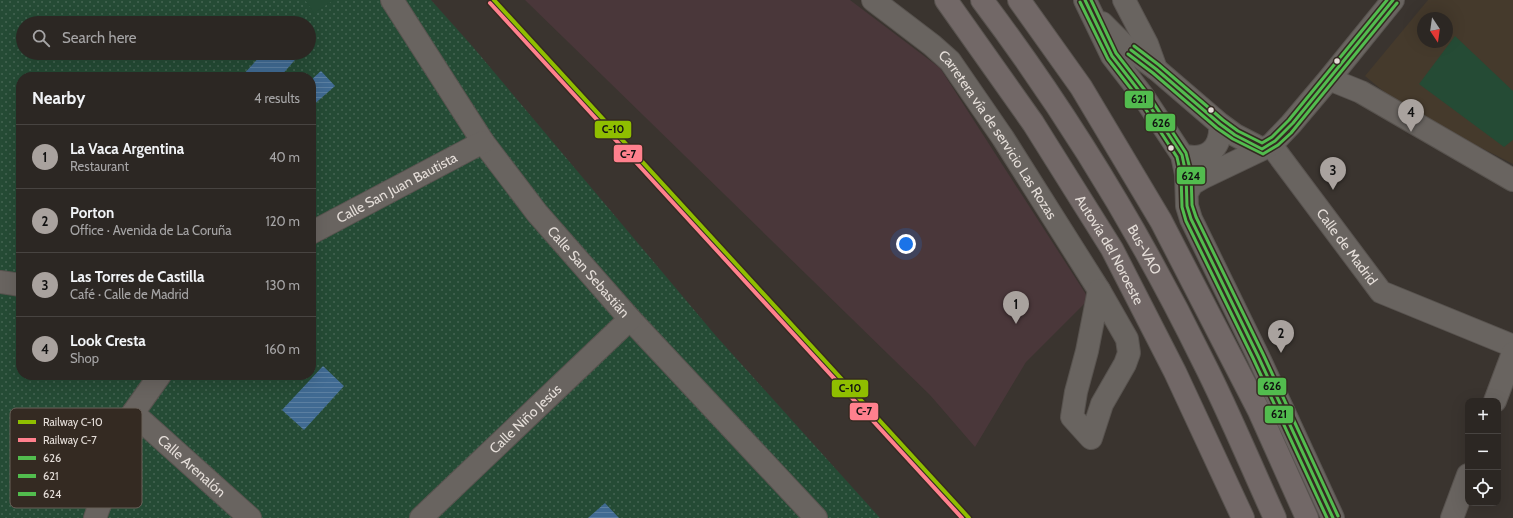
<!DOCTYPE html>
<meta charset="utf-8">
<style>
:root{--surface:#2c2723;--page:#342f2b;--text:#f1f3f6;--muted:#a6a5a6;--line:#484441;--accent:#a9a29e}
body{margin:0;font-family:Cabin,sans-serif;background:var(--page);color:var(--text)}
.controls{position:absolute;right:12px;bottom:12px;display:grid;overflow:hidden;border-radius:8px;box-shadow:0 4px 16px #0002}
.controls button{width:36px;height:36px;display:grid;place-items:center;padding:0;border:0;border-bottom:1px solid var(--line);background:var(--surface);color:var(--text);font:20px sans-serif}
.compass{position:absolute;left:1417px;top:12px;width:36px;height:36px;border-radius:50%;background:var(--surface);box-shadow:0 4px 16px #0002;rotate:167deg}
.you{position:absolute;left:906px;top:244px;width:14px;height:14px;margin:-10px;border:3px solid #fff;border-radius:50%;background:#1a73e8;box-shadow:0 0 0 6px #1a73e833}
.badge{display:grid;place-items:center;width:26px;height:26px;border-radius:50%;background:var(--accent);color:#111;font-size:13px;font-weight:700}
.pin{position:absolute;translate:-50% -33px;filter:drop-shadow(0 1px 2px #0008)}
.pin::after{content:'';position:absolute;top:21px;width:14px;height:12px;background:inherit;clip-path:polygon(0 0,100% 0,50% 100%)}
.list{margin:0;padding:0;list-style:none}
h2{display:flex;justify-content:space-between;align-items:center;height:52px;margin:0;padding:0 16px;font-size:17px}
h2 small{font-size:13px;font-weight:400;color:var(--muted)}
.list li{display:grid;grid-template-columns:26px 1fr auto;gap:12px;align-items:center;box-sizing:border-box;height:64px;padding:0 16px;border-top:1px solid var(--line)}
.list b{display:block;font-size:15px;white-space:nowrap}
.list p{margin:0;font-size:13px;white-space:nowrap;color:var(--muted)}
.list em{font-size:13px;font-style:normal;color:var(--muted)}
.icon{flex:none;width:22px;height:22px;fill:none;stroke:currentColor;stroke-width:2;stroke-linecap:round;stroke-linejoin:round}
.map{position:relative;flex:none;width:1513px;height:518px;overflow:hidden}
.search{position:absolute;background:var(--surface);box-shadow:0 4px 16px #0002;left:16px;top:16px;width:300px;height:44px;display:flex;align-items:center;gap:10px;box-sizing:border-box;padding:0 14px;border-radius:22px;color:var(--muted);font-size:15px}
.panel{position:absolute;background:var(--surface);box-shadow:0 4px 16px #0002;left:16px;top:72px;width:300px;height:308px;border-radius:16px}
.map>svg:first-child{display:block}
.commercial{fill:#4a373a}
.education{fill:#453a2c;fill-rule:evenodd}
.grass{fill:url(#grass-dots);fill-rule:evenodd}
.pitch{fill:#254b35}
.water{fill:url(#water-rules)}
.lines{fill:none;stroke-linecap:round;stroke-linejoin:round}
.minor-casing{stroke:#58534f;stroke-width:24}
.tertiary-casing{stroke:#58534f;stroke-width:24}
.motorway-casing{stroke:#58534f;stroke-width:24}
.minor{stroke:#696460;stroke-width:22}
.tertiary{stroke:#696460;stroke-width:22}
.motorway{stroke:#726867;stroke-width:22}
.bus-1-casing{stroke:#342a22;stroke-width:6}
.bus-2-casing{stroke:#342a22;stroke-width:6}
.bus-3-casing{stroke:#342a22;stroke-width:6}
.bus-1{stroke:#52bc4e;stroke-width:3}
.bus-2{stroke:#52bc4e;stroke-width:3}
.bus-3{stroke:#52bc4e;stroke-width:3}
.rail-1-casing{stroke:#342a22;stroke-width:7}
.rail-2-casing{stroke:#342a22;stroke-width:7}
.rail-1{stroke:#8fbe00;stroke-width:4}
.rail-2{stroke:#ff808d;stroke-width:4}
.bus-dot{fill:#e5ded9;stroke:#342a22;stroke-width:1.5}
.labels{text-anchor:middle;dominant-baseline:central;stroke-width:4;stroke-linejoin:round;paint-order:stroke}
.street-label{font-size:14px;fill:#e5ded9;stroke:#342a22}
.key{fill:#342a22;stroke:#696059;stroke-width:1}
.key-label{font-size:11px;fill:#e5ded9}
.line-badge{stroke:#342a22;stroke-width:1.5}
.pale-badge-label{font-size:11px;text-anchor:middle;font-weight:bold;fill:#111}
</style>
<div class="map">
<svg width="1513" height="518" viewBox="0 0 1513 518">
<defs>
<pattern id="grass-dots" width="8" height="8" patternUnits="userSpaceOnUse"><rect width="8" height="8" fill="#254b35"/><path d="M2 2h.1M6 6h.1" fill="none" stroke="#446452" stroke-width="1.8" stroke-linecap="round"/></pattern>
<pattern id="water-rules" width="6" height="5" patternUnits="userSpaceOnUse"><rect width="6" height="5" fill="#406a92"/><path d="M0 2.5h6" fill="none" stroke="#5b7fa1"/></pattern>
</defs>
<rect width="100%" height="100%" fill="#3a342f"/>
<path class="commercial" d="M525 0H850L940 68 1089 299 1026 362 975 447 930 395Z"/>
<path class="education" d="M1428 0H1513V164L1405 109 1365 76ZM1423 18H1447V42H1423Z"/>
<path class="grass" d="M0 0H431L473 47 716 336 880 518H0ZM23 23H309V53H23ZM21 77H311V375H21Z"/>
<path class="pitch" d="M305 0H334L314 13Z
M1455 36 1513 91V140L1504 147 1419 84Z"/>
<path class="water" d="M263 53H301L280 77H241Z
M321 71 335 86 311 107V80Z
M323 366 344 386 304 430 282 410Z
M605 503 619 518H588Z"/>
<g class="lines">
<g class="minor-casing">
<g id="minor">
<path id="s1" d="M392 0 483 142 537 213 630 319 816 518"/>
<path id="s2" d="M873 0 932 45 950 61 1003 138 1099 290"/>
<path d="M1124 0 1147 44 1156 69"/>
<path id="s3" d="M1271 145 1381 292 1513 346"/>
<path id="s4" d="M311 233 483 142"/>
<path d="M0 282 21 285"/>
<path d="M1099 290 1127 339 1129 353 1125 364 1102 404 1091 438 1072 417 1076 392 1087 351Z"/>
<path d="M1495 401 1513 353"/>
<path id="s5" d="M133 413 250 518"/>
<path d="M95 518 133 413 160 375"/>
<path id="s6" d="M421 518 630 319"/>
<path d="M1452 518 1468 475"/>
</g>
</g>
<g class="tertiary-casing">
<path id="tertiary" d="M1085 0 1112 56 1143 96 1182 155 1186 174 1187 206 1191 219 1258 356 1333 518
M1102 23 1125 46 1156 69 1220 124 1235 135 1262 149
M1329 79 1361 92 1513 180
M1182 155C1206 162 1222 149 1220 124
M1187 193 1192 184 1202 178 1271 145 1291 124 1329 79 1393 0"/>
</g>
<g class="motorway-casing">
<g id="motorway">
<path id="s7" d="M946 0 1033 123 1112 249 1175 372 1243 518"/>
<path id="s8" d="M982 0C1067 113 1141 234 1203 361 1229 412 1251 466 1275 518"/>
<path d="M1019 0 1081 87 1161 221 1259 411 1307 518"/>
</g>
</g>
<use href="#minor" class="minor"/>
<use href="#tertiary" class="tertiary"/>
<use href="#motorway" class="motorway"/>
<g class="bus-1-casing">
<path id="bus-1" d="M1085 0 1112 56 1143 96 1182 155 1186 174 1187 206 1191 219 1258 356 1333 518
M1131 50 1156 69 1220 124 1235 135 1262 149 1275 141 1293 123 1393 0"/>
</g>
<g class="bus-2-casing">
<path id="bus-2" d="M1080 2 1108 59 1139 99 1177 157 1181 175 1182 207 1186 221 1253 358 1327 518
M1128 54 1153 73 1217 128 1233 139 1263 154 1278 145 1291 133 1397 3"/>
</g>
<g class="bus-3-casing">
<path id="bus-3" d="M1091 0 1116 53 1147 93 1186 153 1191 173 1192 205 1196 217 1263 354 1338 516
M1134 46 1159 65 1223 120 1238 131 1262 143 1272 137 1289 120 1387 0"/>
</g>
<use href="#bus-1" class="bus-1"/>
<use href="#bus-2" class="bus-2"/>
<use href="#bus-3" class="bus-3"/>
<g class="rail-1-casing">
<path id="rail-1" d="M494 0 969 518"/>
</g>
<g class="rail-2-casing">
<path id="rail-2" d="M490 3 962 518"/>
</g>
<use href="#rail-1" class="rail-1"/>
<use href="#rail-2" class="rail-2"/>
</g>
<g class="bus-dot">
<circle cx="1337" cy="61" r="3.5"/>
<circle cx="1211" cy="110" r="3.5"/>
<circle cx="1171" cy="148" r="3.5"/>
</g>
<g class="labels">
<g class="street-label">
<text stroke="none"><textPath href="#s2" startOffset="186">Carretera vía de servicio Las Rozas</textPath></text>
<text stroke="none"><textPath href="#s4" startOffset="97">Calle San Juan Bautista</textPath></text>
<text stroke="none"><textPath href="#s3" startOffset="127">Calle de Madrid</textPath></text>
<text stroke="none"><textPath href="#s7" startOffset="299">Autovía del Noroeste</textPath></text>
<text stroke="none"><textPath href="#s8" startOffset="298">Bus-VAO</textPath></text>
<text stroke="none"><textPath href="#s1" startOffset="336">Calle San Sebastián</textPath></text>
<text stroke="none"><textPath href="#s6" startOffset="144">Calle Niño Jesús</textPath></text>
<text stroke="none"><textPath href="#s5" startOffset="79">Calle Arenalón</textPath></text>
</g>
</g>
<rect x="10" y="408" width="132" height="100" rx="6" class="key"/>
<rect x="18" y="420" width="18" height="4" fill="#8fbe00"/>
<rect x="18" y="438" width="18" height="4" fill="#ff808d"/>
<rect x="18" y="456" width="18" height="4" fill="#52bc4e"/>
<rect x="18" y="474" width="18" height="4" fill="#52bc4e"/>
<rect x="18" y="492" width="18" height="4" fill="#52bc4e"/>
<g class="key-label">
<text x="43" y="426">Railway C-10</text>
<text x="43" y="444">Railway C-7</text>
<text x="43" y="462">626</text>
<text x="43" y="480">621</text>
<text x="43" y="498">624</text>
</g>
<g class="line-badge">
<rect x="1124" y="90" width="30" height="19" rx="4" fill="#52bc4e"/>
<rect x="1145" y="113" width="31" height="19" rx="4" fill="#52bc4e"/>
<rect x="594" y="120" width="38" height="19" rx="4" fill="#8fbe00"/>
<rect x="613" y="144" width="30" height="19" rx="4" fill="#ff808d"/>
<rect x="1176" y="166" width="30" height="19" rx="4" fill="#52bc4e"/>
<rect x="1257" y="377" width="30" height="19" rx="4" fill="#52bc4e"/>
<rect x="831" y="379" width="38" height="19" rx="4" fill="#8fbe00"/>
<rect x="849" y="402" width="30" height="19" rx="4" fill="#ff808d"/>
<rect x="1264" y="405" width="30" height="19" rx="4" fill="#52bc4e"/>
</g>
<g class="pale-badge-label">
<text x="1139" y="103">621</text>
<text x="1161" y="127">626</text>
<text x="613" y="133">C-10</text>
<text x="628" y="158">C-7</text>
<text x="1191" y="180">624</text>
<text x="1272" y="390">626</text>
<text x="850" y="392">C-10</text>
<text x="864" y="415">C-7</text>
<text x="1279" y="418">621</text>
</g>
</svg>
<div class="controls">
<button>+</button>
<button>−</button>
<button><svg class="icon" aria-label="locate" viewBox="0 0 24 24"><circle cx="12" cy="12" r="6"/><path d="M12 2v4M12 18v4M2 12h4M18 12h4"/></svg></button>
</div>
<svg class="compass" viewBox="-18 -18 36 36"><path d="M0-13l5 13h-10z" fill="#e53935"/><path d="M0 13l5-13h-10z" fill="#a6a5a6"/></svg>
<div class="you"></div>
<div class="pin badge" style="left:1016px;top:324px">1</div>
<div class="pin badge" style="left:1281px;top:353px">2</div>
<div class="pin badge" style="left:1333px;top:190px">3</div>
<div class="pin badge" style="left:1411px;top:132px">4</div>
<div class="search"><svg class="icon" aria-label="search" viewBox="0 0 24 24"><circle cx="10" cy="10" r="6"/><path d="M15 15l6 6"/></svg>Search here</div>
<section class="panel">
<h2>Nearby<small>4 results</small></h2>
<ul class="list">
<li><span class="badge">1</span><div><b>La Vaca Argentina</b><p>Restaurant</p></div><em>40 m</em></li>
<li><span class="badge">2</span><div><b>Porton</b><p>Office · Avenida de La Coruña</p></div><em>120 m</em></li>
<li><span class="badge">3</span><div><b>Las Torres de Castilla</b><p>Café · Calle de Madrid</p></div><em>130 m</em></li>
<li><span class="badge">4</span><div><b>Look Cresta</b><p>Shop</p></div><em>160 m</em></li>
</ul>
</section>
</div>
